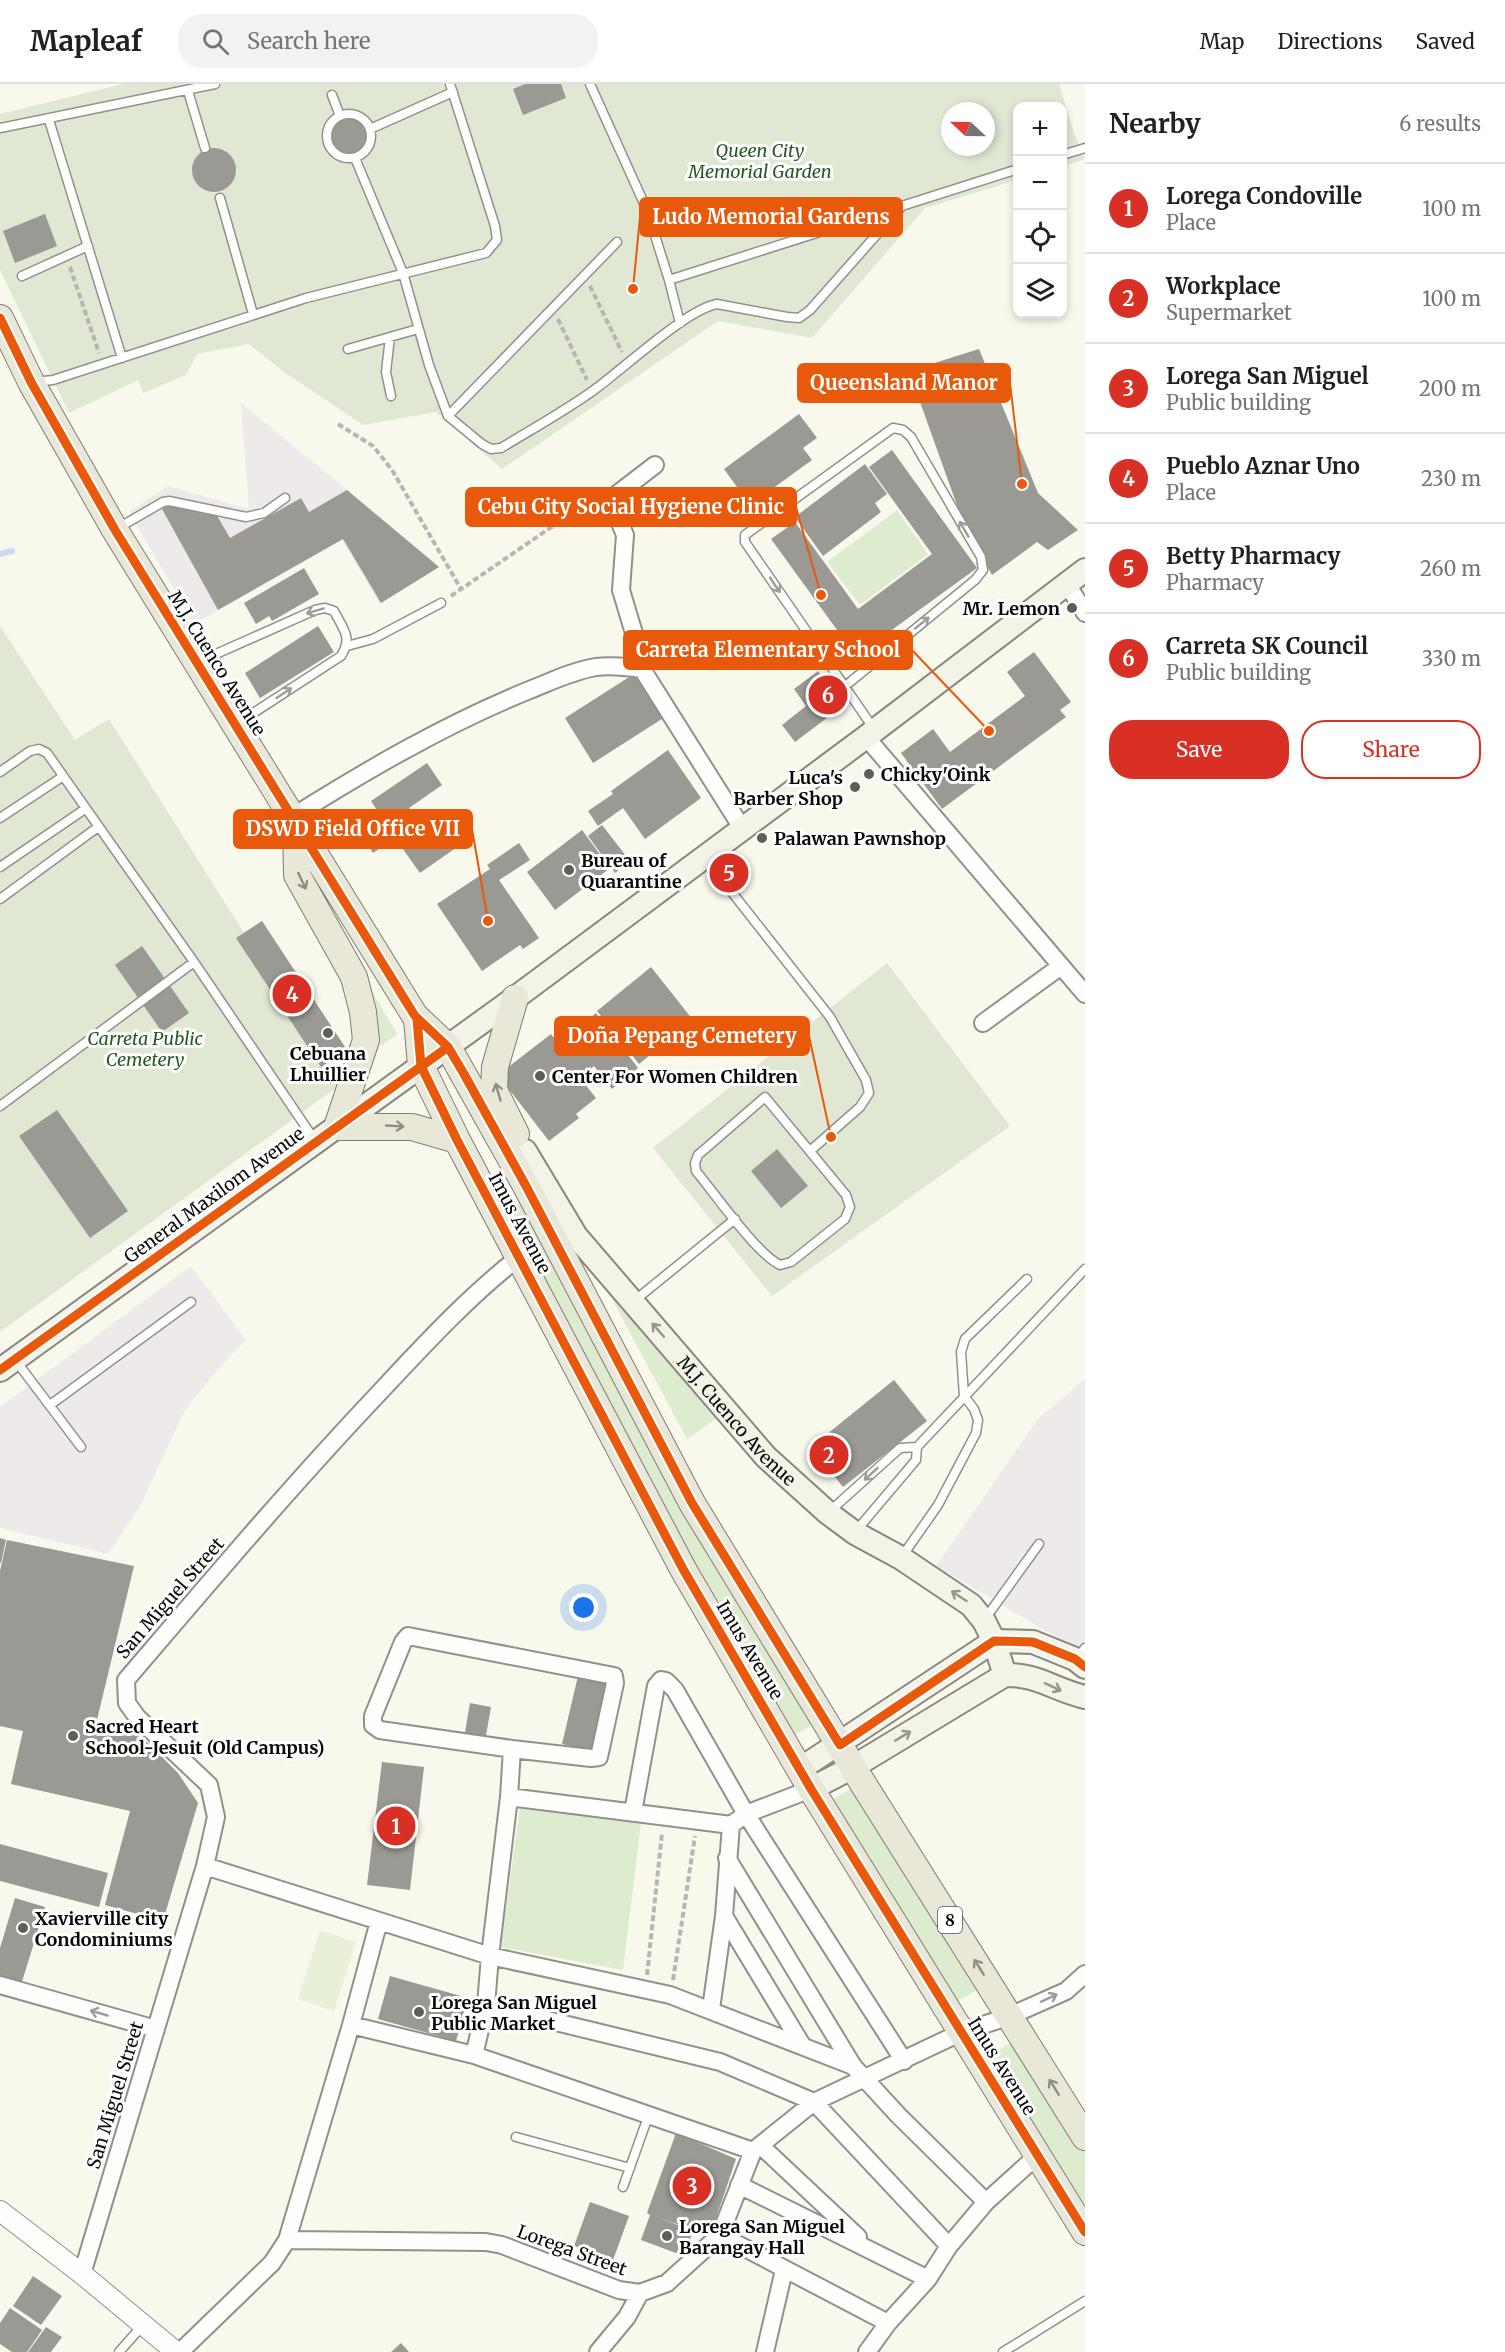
<!DOCTYPE html>
<meta charset="utf-8">
<style>
:root{--surface:#fff;--page:#f2f2f2;--text:#202124;--muted:#757577;--line:#e0e0e0;--accent:#d93025}
body{margin:0;font-family:Merriweather,serif;background:var(--page);color:var(--text)}
.controls{position:absolute;right:18px;top:18px;display:grid;overflow:hidden;border-radius:12px;box-shadow:0 3px 9px #0003}
.controls button{width:54px;height:54px;display:grid;place-items:center;padding:0;border:0;border-bottom:2px solid var(--line);background:var(--surface);color:var(--text);font:30px sans-serif}
.compass{position:absolute;left:941px;top:18px;width:54px;height:54px;border-radius:50%;background:var(--surface);box-shadow:0 3px 9px #0003;rotate:292deg}
.you{position:absolute;left:584px;top:1524px;width:21px;height:21px;margin:-15px;border:4px solid #fff;border-radius:50%;background:#1a73e8;box-shadow:0 0 0 9px #1a73e833}
.badge{display:grid;place-items:center;width:39px;height:39px;border-radius:50%;background:var(--accent);color:#fff;font-size:20px;font-weight:700}
.pin{position:absolute;translate:-50% -50%;border:3px solid #fff;box-shadow:0 2px 6px #0006}
.list{margin:0;padding:0;list-style:none}
h2{display:flex;justify-content:space-between;align-items:center;height:78px;margin:0;padding:0 24px;font-size:26px}
h2 small{font-size:20px;font-weight:400;color:var(--muted)}
.list li{display:grid;grid-template-columns:39px 1fr auto;gap:18px;align-items:center;box-sizing:border-box;height:90px;padding:0 24px;border-top:2px solid var(--line)}
.list b{display:block;font-size:22px;white-space:nowrap}
.list p{margin:0;font-size:20px;white-space:nowrap;color:var(--muted)}
.list em{font-size:20px;font-style:normal;color:var(--muted)}
.actions{display:flex;gap:12px;padding:18px 24px}
.actions a{flex:1;padding:14px 0;border:2px solid var(--accent);border-radius:24px;text-align:center;font-size:21px;color:var(--accent)}
.actions .main{background:var(--accent);color:#fff}
.icon{flex:none;width:33px;height:33px;fill:none;stroke:currentColor;stroke-width:2;stroke-linecap:round;stroke-linejoin:round}
.map{position:relative;flex:none;width:1085px;height:2268px;overflow:hidden}
header{display:flex;align-items:center;gap:36px;box-sizing:border-box;height:84px;padding:0 30px;background:var(--surface);border-bottom:2px solid var(--line)}
header strong{font-size:28px}
nav{display:flex;gap:33px;margin-inline-start:auto;font-size:21px}
.search{width:420px;height:54px;background:var(--page);display:flex;align-items:center;gap:15px;box-sizing:border-box;padding:0 21px;border-radius:24px;color:var(--muted);font-size:22px}
main{display:flex}
aside{flex:1;background:var(--surface)}
.map>svg:first-child{display:block}
.industrial{fill:#efeaea}
.green{fill:#ddeccf}
.cemetery{fill:#e0e8d3;fill-rule:evenodd}
.pitch{fill:#e8f1d8}
.lines{fill:none;stroke-linecap:round;stroke-linejoin:round}
.stream{stroke:#c7dcee;stroke-width:6}
.building{fill:#9a9993}
.service-casing{stroke:#91918c;stroke-width:11}
.minor-casing{stroke:#91918c;stroke-width:20}
.tertiary-casing{stroke:#91918c;stroke-width:22}
.secondary-casing{stroke:#878782;stroke-width:26}
.primary-casing{stroke:#7e7e79;stroke-width:28}
.path{stroke:#b6b6b4;stroke-width:4;stroke-dasharray:6 3;stroke-linecap:butt}
.service{stroke:#fefefc;stroke-width:8}
.minor{stroke:#fefefc;stroke-width:16}
.tertiary{stroke:#fefefc;stroke-width:20}
.secondary{stroke:#f3f3e8;stroke-width:22}
.primary{stroke:#e9e7d8;stroke-width:26}
.cycleway-casing{stroke:#fff;stroke-width:13}
.cycleway{stroke:#e8590c;stroke-width:9}
.oneway{stroke:#9c9c9b}
.oneway2{stroke:#8f8e85}
.oneway3{stroke:#95958f}
.poi-dot{fill:#5d5d59;stroke:#fff;stroke-width:2}
.labels{text-anchor:middle;dominant-baseline:central;stroke-width:6;stroke-linejoin:round;paint-order:stroke}
.shield{fill:#fff;stroke:#535353;stroke-width:1.5}
.shield-label{font-size:16px;font-weight:bold;fill:#090909}
.park-label{font-size:18px;font-style:italic;fill:#255921;stroke:#fff}
.poi-label{font-size:18px;font-weight:bold;fill:#090909;stroke:#fff;text-anchor:start}
.street-label{font-size:18px;fill:#090909;stroke:#fff}
.leader{fill:none;stroke:#e8590c;stroke-width:2}
.callout-dot{fill:#e8590c;stroke:#fff;stroke-width:2}
.callout{fill:#e8590c;stroke:#e8590c;stroke-width:2}
.callout-label{font-size:20px;text-anchor:middle;font-weight:bold;fill:#fff}
</style>
<header>
<strong>Mapleaf</strong>
<div class="search"><svg class="icon" aria-label="search" viewBox="0 0 24 24"><circle cx="10" cy="10" r="6"/><path d="M15 15l6 6"/></svg>Search here</div>
<nav><a>Map</a><a>Directions</a><a>Saved</a></nav>
</header>
<main>
<div class="map">
<svg width="1085" height="2268" viewBox="0 0 1085 2268">
<rect width="100%" height="100%" fill="#f8f8ed"/>
<path class="industrial" d="M241 319 347 406 439 483 380 520 342 456 194 540 129 428 168 402 249 425Z
M191 1182 246 1256 218 1285 184 1328 140 1422 108 1470 0 1444V1323Z
M1085 1295V1570L936 1482 1038 1335Z"/>
<path class="green" d="M897 426 928 470 860 521 827 478Z
M370 904 397 950 383 961 378 960Z
M526 1102 824 1634 785 1657 500 1137 514 1130Z
M582 1159 717 1334 687 1355Z
M862 1698 989 1899 946 1924 821 1722Z
M520 1722 641 1739 623 1886 501 1863Z
M1022 1952 1085 2053V2146L980 1977Z"/>
<path class="cemetery" d="M123 0H1059L1074 49 1085 75 1063 82 1062 22H1018L1017 96 925 124 812 254 718 237 502 385 436 328 363 341 284 288 249 260 197 270 186 291 143 309 138 296 69 329 0 186V30ZM950 27H986V63H950Z
M0 542 75 656 109 635 340 1001 0 1248Z
M887 879 1010 1042 772 1212 653 1064Z"/>
<path class="pitch" d="M320 1846 356 1858 334 1927 298 1915Z"/>
<g class="lines">
<path class="stream" d="M0 470 12 467"/>
</g>
<path class="building" d="M525 0H561L566 14 523 31 513 5Z
M332 52a17 17 0 1 1 34 0a17 17 0 1 1-34 0Z
M192 86a22 22 0 1 1 44 0a22 22 0 1 1-44 0Z
M45 130 57 162 15 179 3 147Z
M979 265 1038 409 1078 446 1048 466 1037 458 992 491 964 441 909 287Z
M799 330 817 354 803 364 812 376 750 421 724 385Z
M892 366 977 484 856 572 771 455 795 438 858 525 932 470 869 383Z
M865 380 887 410 875 419 881 428 823 472 795 433Z
M347 406 439 483 381 519 343 455 218 526 162 425 173 419 216 430 230 454 301 414 309 428Z
M304 484 319 510 272 537 269 532 256 540 244 519Z
M318 542 334 568 260 614 245 589Z
M1034 568 1071 618 1060 626 1066 633 942 725 901 669 933 645 950 668 1025 612 1007 588Z
M818 587 844 621 795 658 782 641 806 622 794 605Z
M637 588 665 633 593 679 565 634Z
M668 666 701 714 645 755 623 724 598 742 588 727 613 710 611 707Z
M427 679 442 701 409 724 428 751 458 731 473 752 420 789 395 754 373 769 362 752 384 737 371 717Z
M602 741 630 777 615 789 588 752Z
M582 746 610 784 555 826 527 788Z
M519 759 530 776 499 796 539 854 523 865 520 861 482 887 437 820 490 785 487 781Z
M262 837 347 966 321 983 236 854Z
M142 862 189 929 162 948 115 881Z
M651 883 693 936 639 980 597 927Z
M596 929 638 984 612 1005 594 982 580 994 596 1014 576 1030 579 1034 549 1057 498 991 551 950 558 959Z
M57 1026 128 1127 90 1154 19 1052Z
M777 1065 808 1102 781 1124 751 1087Z
M894 1296 927 1337 843 1403 811 1363Z
M0 1454 6 1456 1 1479H0Z
M7 1456 134 1482 96 1640 143 1654 178 1689 198 1719 163 1837 105 1821 130 1727 11 1700 23 1647 0 1642V1487Z
M578 1592 609 1599 594 1667 562 1660Z
M470 1619 491 1623 485 1657 464 1654Z
M382 1678 424 1683 410 1806 367 1801Z
M0 1760 108 1789 99 1823 0 1797Z
M15 1814 45 1823 21 1901 0 1894V1864Z
M390 1892 468 1914 456 1957 378 1935Z
M676 2049 736 2075 710 2152 657 2133 693 2147 684 2172 641 2156 650 2131 647 2129Z
M590 2118 629 2132 613 2176 574 2162Z
M33 2192 62 2212 41 2241 13 2222Z
M10 2224 42 2246 27 2268H12L0 2260V2239Z
M46 2243 62 2253 51 2268H28Z
M401 2259 409 2268H391Z"/>
<g class="lines">
<g class="service-casing">
<path id="service" d="M590 0 647 126 669 196 680 239
M188 7 205 64
M332 11 340 32
M327 52a22 22 0 1 1 44 0a22 22 0 1 1-44 0Z
M49 36 122 274
M0 44 215 0
M370 45 453 8
M1062 71 1085 64
M355 74 403 189 429 281 448 332 482 360 491 365 501 364C532 345 565 327 594 306 623 285 687 225 717 220L787 233 799 234 810 226 902 122
M220 114 253 230
M22 192 88 162
M669 196 1018 85
M390 253 386 288 391 312
M348 265 418 245
M34 298 53 296 306 214 486 169 497 156 495 142 450 0
M448 332 617 158
M118 444 163 418 169 417 246 433 264 429 285 414
M347 562 373 555 441 519
M198 578 315 526 325 524 334 527C343 545 353 553 341 572L238 639
M844 603 975 496 983 486 981 473 911 353 903 346 893 344 745 451V458L874 645
M0 688 30 667 39 665 47 669 194 878 316 1058
M0 734 62 693
M705 774 830 933 866 996 869 1009 860 1023 810 1067
M0 783 85 725
M0 815 98 743
M765 1013 846 1111 850 1123 845 1135 791 1178 780 1181C757 1170 715 1110 696 1087L695 1079 698 1071Z
M0 1022 194 878
M634 1217 735 1135
M16 1277 81 1363
M50 1321 191 1218
M829 1428 900 1364 917 1363
M856 1447 916 1376 917 1363 1085 1185
M901 1474 938 1421 976 1349 978 1336 974 1325 964 1312 961 1268 965 1255 1027 1195
M985 1535 1039 1460
M1076 1575 1085 1564
M516 2053 630 2084
M623 2103 649 2030
M119 2268 143 2241
M1003 2268 1085 2217"/>
</g>
<g class="minor-casing">
<path id="minor" d="M655 381 612 414 613 422 625 451 621 506 639 566 642 585 742 744
M1067 500 1085 529
M866 653 1085 910
M292 733C367 686 444 641 527 607 550 598 572 587 596 583 612 581 627 583 642 585
M983 939 1061 882
M408 1552 614 1592 615 1599 599 1673 591 1674 512 1665 380 1646 373 1641V1632L403 1558Z
M509 1713 731 1741 746 1730 811 1705
M633 1728 656 1602 661 1596 666 1597 675 1606 746 1730 904 1977
M727 1774 853 1982 898 2031 986 2118
M205 1782 490 1872 670 1911 853 1982
M724 1832 802 1961
M0 1901 156 1945
M486 1921 720 1978 814 2018 949 2162
M711 1925 724 1832 731 1741
M351 1941 474 1971 753 2067
M474 1971 486 1921 490 1872 509 1713 512 1665
M760 2061 858 2153
M739 2101 928 2195
M720 2151 888 2239
M287 2156 486 2158 502 2161 619 2206 640 2209 667 2199 720 2151 753 2067 814 2018 962 1948 1010 1932 1066 1907 1085 1890
M82 2190 205 1782 216 1733 209 1701 137 1633 127 1619 126 1596C209 1499 291 1402 379 1309 424 1261 467 1214 519 1173
M180 2268 272 2179 287 2156 351 1941 379 1837
M598 2268 627 2233 640 2209
M765 2268 784 2186
M867 2268 888 2239 928 2195 949 2162 986 2118 1038 2071"/>
</g>
<g class="tertiary-casing">
<path id="tertiary" d="M0 2127 82 2190 176 2268"/>
</g>
<g class="secondary-casing">
<g id="secondary">
<path id="s1" d="M525 1067 576 1152 766 1373 828 1429 855 1449 901 1474 971 1521 984 1537 994 1557 1005 1591"/>
<path d="M0 1286 515 914 866 653 1085 486"/>
<path d="M800 1685 994 1557 1033 1558 1075 1575 1085 1583"/>
<path d="M811 1705 853 1683 1005 1591C1038 1590 1054 1606 1085 1613"/>
</g>
</g>
<g class="primary-casing">
<path id="primary" d="M0 234 31 298 115 446 415 932 448 963 526 1102 692 1419 862 1698 1085 2053
M296 740 297 791 354 893 363 928 366 956 337 1043H412L457 1056
M515 914 495 983 494 1006 516 1050
M417 935 421 982 457 1056 683 1485 811 1705 1085 2148"/>
</g>
<path class="path" d="M70 183 99 269
M590 202 622 268
M558 235 587 296
M338 340 373 362 392 386 461 505
M451 512 550 444 598 421
M647 1891 662 1749
M673 1896 695 1752"/>
<use href="#service" class="service"/>
<use href="#minor" class="minor"/>
<use href="#tertiary" class="tertiary"/>
<use href="#secondary" class="secondary"/>
<use href="#primary" class="primary"/>
<g class="cycleway-casing">
<path id="cycleway" d="M0 234 31 298 115 446 415 932 448 963 464 990 526 1102 692 1419 840 1661 994 1557 1033 1558 1075 1575 1085 1583
M417 935 421 982 457 1056 683 1485 811 1705 1085 2148
M0 1286 448 963"/>
</g>
<use href="#cycleway" class="cycleway"/>
</g>
<defs><path id="oneway-shaft" d="M-6 0H5M1.5-3L5.5 0L1.5 3" fill="none" stroke-width="1.6" stroke-linecap="round" stroke-linejoin="round" transform="scale(1.5)"/></defs>
<g class="oneway">
<use href="#oneway-shaft" transform="translate(964 445) rotate(-120)"/>
<use href="#oneway-shaft" transform="translate(775 501) rotate(56)"/>
<use href="#oneway-shaft" transform="translate(315 527) rotate(163)"/>
<use href="#oneway-shaft" transform="translate(922 539) rotate(-39)"/>
<use href="#oneway-shaft" transform="translate(284 609) rotate(-33)"/>
<use href="#oneway-shaft" transform="translate(871 1390) rotate(138)"/>
<use href="#oneway-shaft" transform="translate(1049 1914) rotate(-25)"/>
<use href="#oneway-shaft" transform="translate(99 1929) rotate(-164)"/>
</g>
<g class="oneway2">
<use href="#oneway-shaft" transform="translate(302 797) rotate(65)"/>
<use href="#oneway-shaft" transform="translate(498 1008) rotate(-106)"/>
<use href="#oneway-shaft" transform="translate(395 1042) rotate(3)"/>
<use href="#oneway-shaft" transform="translate(979 1883) rotate(-122)"/>
<use href="#oneway-shaft" transform="translate(1054 2003) rotate(-122)"/>
</g>
<g class="oneway3">
<use href="#oneway-shaft" transform="translate(658 1246) rotate(-131)"/>
<use href="#oneway-shaft" transform="translate(959 1512) rotate(-147)"/>
<use href="#oneway-shaft" transform="translate(1053 1603) rotate(25)"/>
<use href="#oneway-shaft" transform="translate(903 1652) rotate(-31)"/>
</g>
<g class="poi-dot">
<circle cx="1072" cy="524" r="6"/>
<circle cx="869" cy="690" r="6"/>
<circle cx="855" cy="703" r="6"/>
<circle cx="762" cy="754" r="6"/>
<circle cx="569" cy="786" r="6"/>
<circle cx="328" cy="949" r="6"/>
<circle cx="540" cy="992" r="6"/>
<circle cx="73" cy="1652" r="6"/>
<circle cx="23" cy="1844" r="6"/>
<circle cx="419" cy="1928" r="6"/>
<circle cx="667" cy="2152" r="6"/>
</g>
<g class="labels">
<rect class="shield" x="938" y="1823" width="24" height="26" rx="4.5"/>
<g class="shield-label">
<text x="950" y="1836">8</text>
</g>
<g class="park-label">
<text x="760" y="66">Queen City<tspan x="760" dy="21">Memorial Garden</tspan></text>
<text x="145" y="954">Carreta Public<tspan x="145" dy="21">Cemetery</tspan></text>
</g>
<g class="poi-label">
<text x="1060" y="524" text-anchor="end">Mr. Lemon</text>
<text x="881" y="690">Chicky'Oink</text>
<text x="843" y="693" text-anchor="end">Luca's<tspan x="843" dy="21">Barber Shop</tspan></text>
<text x="774" y="754">Palawan Pawnshop</text>
<text x="581" y="776">Bureau of<tspan x="581" dy="21">Quarantine</tspan></text>
<text x="328" y="969" text-anchor="middle">Cebuana<tspan x="328" dy="21">Lhuillier</tspan></text>
<text x="552" y="992">Center For Women Children</text>
<text x="85" y="1642">Sacred Heart<tspan x="85" dy="21">School-Jesuit (Old Campus)</tspan></text>
<text x="35" y="1834">Xavierville city<tspan x="35" dy="21">Condominiums</tspan></text>
<text x="431" y="1918">Lorega San Miguel<tspan x="431" dy="21">Public Market</tspan></text>
<text x="679" y="2142">Lorega San Miguel<tspan x="679" dy="21">Barangay Hall</tspan></text>
</g>
<g class="street-label">
<text transform="translate(217 579) rotate(58)">M.J. Cuenco Avenue</text>
<text transform="translate(214 1111) rotate(-36)">General Maxilom Avenue</text>
<text transform="translate(520 1139) rotate(62)">Imus Avenue</text>
<text stroke="none"><textPath href="#s1" startOffset="344">M.J. Cuenco Avenue</textPath></text>
<text transform="translate(170 1514) rotate(-49)">San Miguel Street</text>
<text transform="translate(750 1566) rotate(59)">Imus Avenue</text>
<text transform="translate(1002 1982) rotate(58)">Imus Avenue</text>
<text transform="translate(115 2011) rotate(-73)">San Miguel Street</text>
<text transform="translate(572 2166) rotate(20)">Lorega Street</text>
</g>
</g>
<path class="leader" d="M633 205L640 133M1022 400L1010 299M821 511L796 423M989 647L912 566M488 837L472 745M831 1053L809 952"/>
<g class="callout-dot">
<circle cx="633" cy="205" r="6"/>
<circle cx="1022" cy="400" r="6"/>
<circle cx="821" cy="511" r="6"/>
<circle cx="989" cy="647" r="6"/>
<circle cx="488" cy="837" r="6"/>
<circle cx="831" cy="1053" r="6"/>
</g>
<g class="callout">
<rect x="640" y="114" width="262" height="38" rx="6"/>
<rect x="798" y="280" width="212" height="38" rx="6"/>
<rect x="466" y="404" width="330" height="38" rx="6"/>
<rect x="624" y="547" width="288" height="38" rx="6"/>
<rect x="234" y="726" width="238" height="38" rx="6"/>
<rect x="555" y="933" width="254" height="38" rx="6"/>
</g>
<g class="callout-label">
<text x="771" y="140">Ludo Memorial Gardens</text>
<text x="904" y="306">Queensland Manor</text>
<text x="631" y="430">Cebu City Social Hygiene Clinic</text>
<text x="768" y="573">Carreta Elementary School</text>
<text x="353" y="752">DSWD Field Office VII</text>
<text x="682" y="959">Doña Pepang Cemetery</text>
</g>
</svg>
<div class="controls">
<button>+</button>
<button>−</button>
<button><svg class="icon" aria-label="locate" viewBox="0 0 24 24"><circle cx="12" cy="12" r="6"/><path d="M12 2v4M12 18v4M2 12h4M18 12h4"/></svg></button>
<button><svg class="icon" aria-label="layers" viewBox="0 0 24 24"><path d="M12 4l9 5-9 5-9-5zM3 14l9 5 9-5"/></svg></button>
</div>
<svg class="compass" viewBox="-18 -18 36 36"><path d="M0-13l5 13h-10z" fill="#e53935"/><path d="M0 13l5-13h-10z" fill="#757577"/></svg>
<div class="you"></div>
<div class="pin badge" style="left:396px;top:1742px">1</div>
<div class="pin badge" style="left:829px;top:1371px">2</div>
<div class="pin badge" style="left:692px;top:2102px">3</div>
<div class="pin badge" style="left:292px;top:910px">4</div>
<div class="pin badge" style="left:729px;top:789px">5</div>
<div class="pin badge" style="left:828px;top:611px">6</div>
</div>
<aside>
<h2>Nearby<small>6 results</small></h2>
<ul class="list">
<li><span class="badge">1</span><div><b>Lorega Condoville</b><p>Place</p></div><em>100 m</em></li>
<li><span class="badge">2</span><div><b>Workplace</b><p>Supermarket</p></div><em>100 m</em></li>
<li><span class="badge">3</span><div><b>Lorega San Miguel</b><p>Public building</p></div><em>200 m</em></li>
<li><span class="badge">4</span><div><b>Pueblo Aznar Uno</b><p>Place</p></div><em>230 m</em></li>
<li><span class="badge">5</span><div><b>Betty Pharmacy</b><p>Pharmacy</p></div><em>260 m</em></li>
<li><span class="badge">6</span><div><b>Carreta SK Council</b><p>Public building</p></div><em>330 m</em></li>
</ul>
<div class="actions"><a class="main">Save</a><a>Share</a></div>
</aside>
</main>
